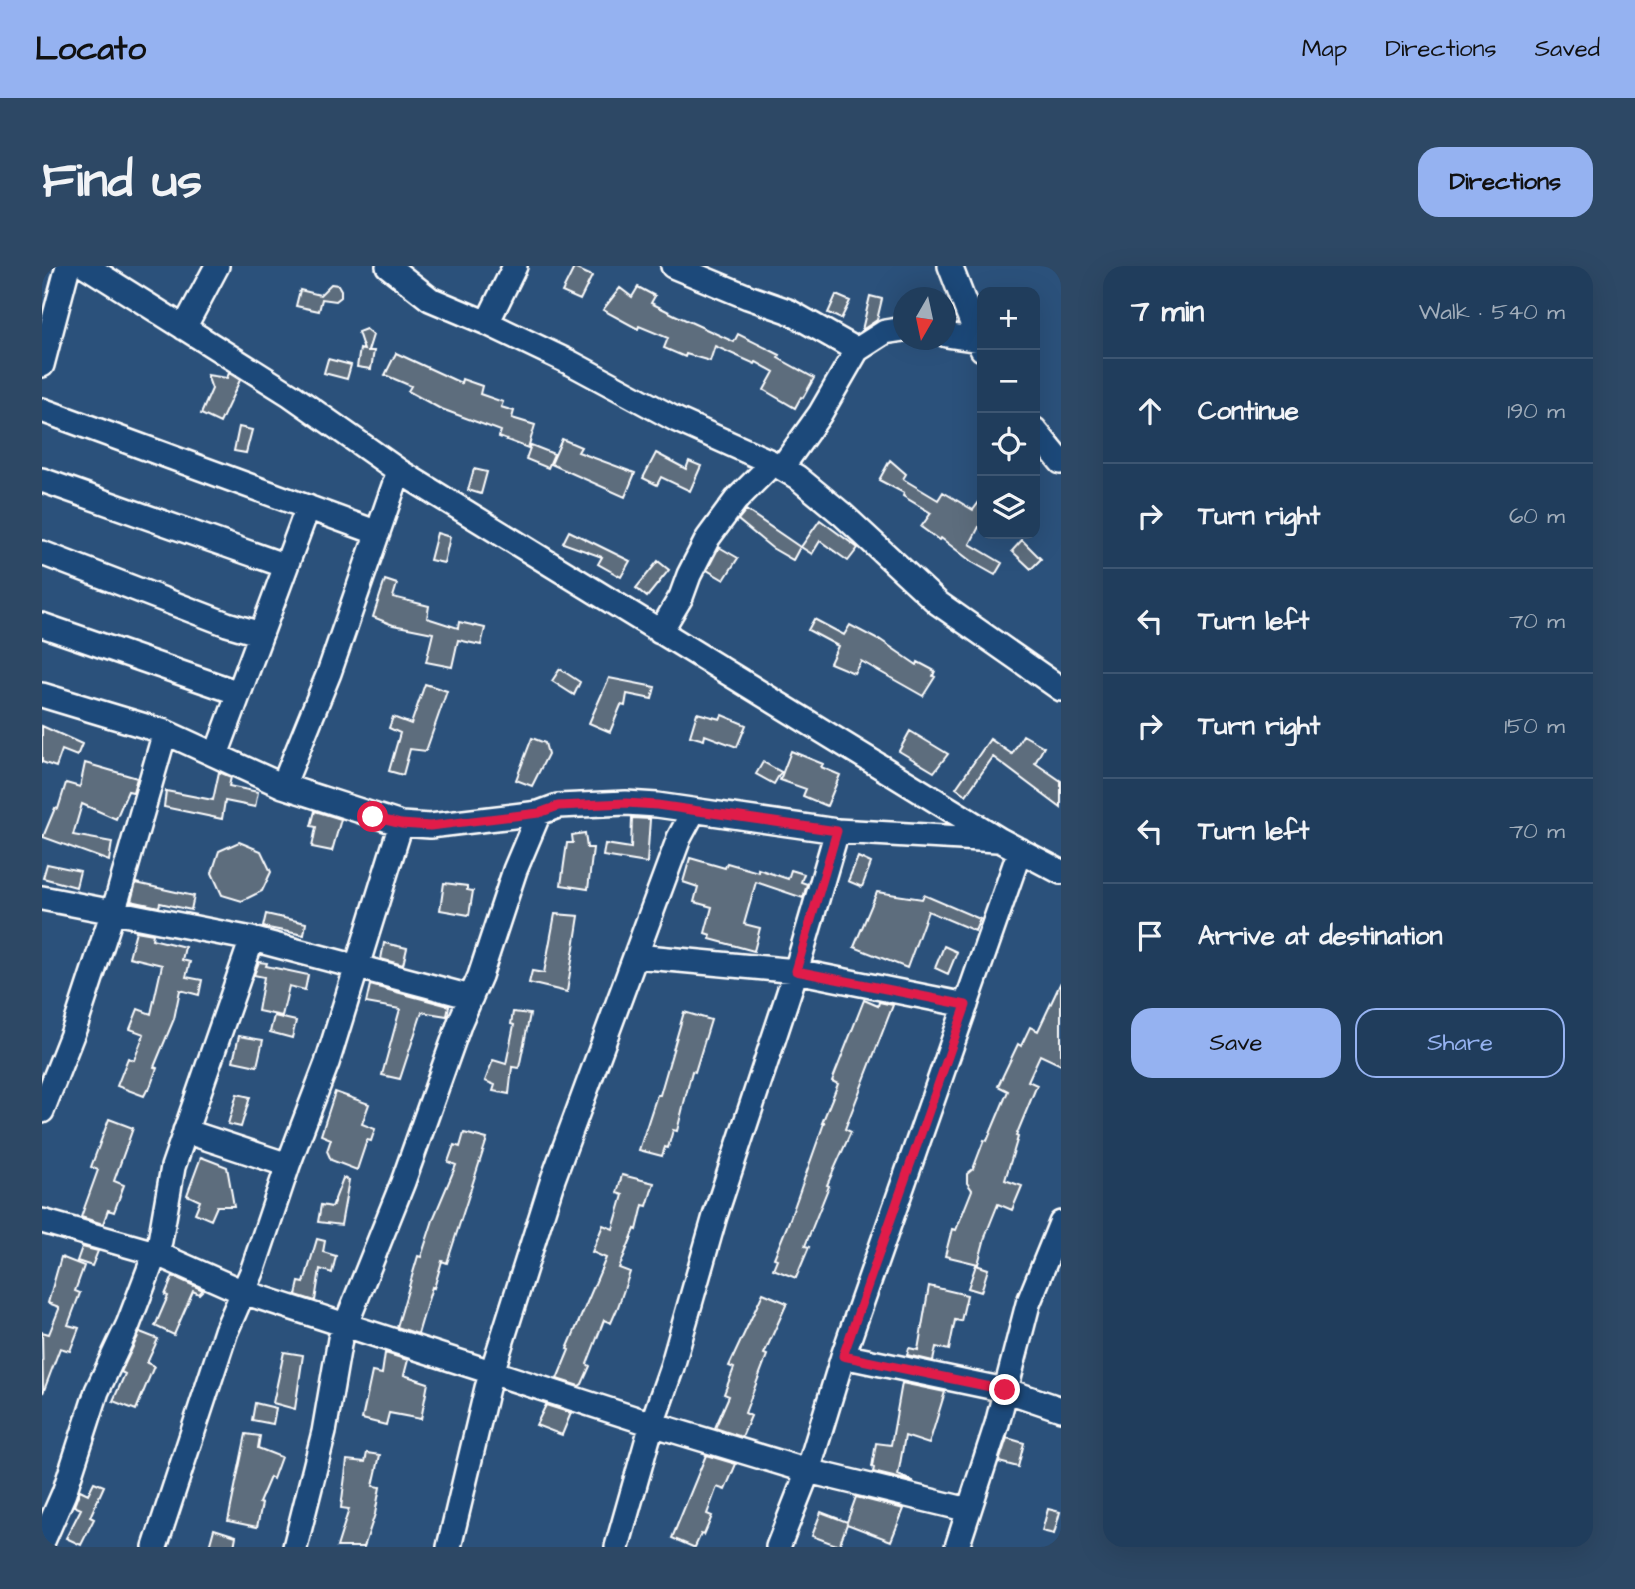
<!DOCTYPE html>
<meta charset="utf-8">
<style>
:root{--surface:#203d5c;--page:#2d4865;--text:#f1f3f6;--muted:#a2aebb;--line:#3d5672;--accent:#95b2f1}
body{margin:0;font-family:"Architects Daughter",sans-serif;background:var(--page);color:var(--text)}
.controls{position:absolute;right:21px;top:21px;display:grid;overflow:hidden;border-radius:14px;box-shadow:0 7px 28px #0002}
.controls button{width:63px;height:63px;display:grid;place-items:center;padding:0;border:0;border-bottom:2px solid var(--line);background:var(--surface);color:var(--text);font:35px sans-serif}
.compass{position:absolute;left:851px;top:21px;width:63px;height:63px;border-radius:50%;background:var(--surface);box-shadow:0 7px 28px #0002;rotate:189deg}
.stop{position:absolute;width:21px;height:21px;margin:-16px;border:5px solid #e11d48;border-radius:50%;background:#fff}
.stop.end{background:#e11d48;border-color:#fff;box-shadow:0 2px 7px #0008}
.list{margin:0;padding:0;list-style:none}
h2{display:flex;justify-content:space-between;align-items:center;height:91px;margin:0;padding:0 28px;font-size:30px}
h2 small{font-size:23px;font-weight:400;color:var(--muted)}
.list li{display:grid;grid-template-columns:46px 1fr auto;gap:21px;align-items:center;box-sizing:border-box;height:105px;padding:0 28px;border-top:2px solid var(--line)}
.list b{display:block;font-size:26px;white-space:nowrap}
.list em{font-size:23px;font-style:normal;color:var(--muted)}
.actions{display:flex;gap:14px;padding:21px 28px}
.actions a{flex:1;padding:16px 0;border:2px solid var(--accent);border-radius:21px;text-align:center;font-size:24px;color:var(--accent)}
.actions .main{background:var(--accent);color:#111}
.icon{flex:none;width:38px;height:38px;fill:none;stroke:currentColor;stroke-width:2;stroke-linecap:round;stroke-linejoin:round}
.map{position:relative;flex:none;width:1019px;height:1281px;overflow:hidden;border-radius:21px}
header{display:flex;align-items:center;gap:42px;box-sizing:border-box;height:98px;padding:0 35px;background:var(--accent);color:#111}
header strong{font-size:33px}
nav{display:flex;gap:38px;margin-inline-start:auto;font-size:24px}
.intro{display:flex;align-items:center;justify-content:space-between;box-sizing:border-box;height:168px;padding:0 42px}
h1{margin:0;font-size:49px}
.button{padding:18px 32px;border-radius:21px;background:var(--accent);color:#111;font-size:24px;font-weight:700}
main{display:flex;gap:42px;padding:0 42px}
aside{flex:1;background:var(--surface);border-radius:21px;box-shadow:0 7px 28px #0002}
.map>svg:first-child{display:block}
.building{fill:#5d6d7d;stroke:#fff;stroke-width:2}
.lines{fill:none;stroke-linecap:round;stroke-linejoin:round}
.minor-casing{stroke:#fff;stroke-width:28}
.minor{stroke:#1f4a7a;stroke-width:23}
.route{stroke:#e11d48;stroke-width:9}
</style>
<header>
<strong>Locato</strong>
<nav><a>Map</a><a>Directions</a><a>Saved</a></nav>
</header>
<div class="intro"><h1>Find us</h1><a class="button">Directions</a></div>
<main>
<div class="map">
<svg width="1019" height="1281" viewBox="0 0 1019 1281">
<rect width="100%" height="100%" fill="#2b517b"/>
<filter id="ink" filterUnits="userSpaceOnUse"><feTurbulence type="fractalNoise" baseFrequency=".0143" numOctaves="2"/><feDisplacementMap in="SourceGraphic" scale="14" xChannelSelector="R" yChannelSelector="G"/><feConvolveMatrix kernelMatrix="1 2 1 2 8 2 1 2 1" color-interpolation-filters="sRGB"/></filter>
<g filter="url(#ink)">
<path class="building" d="M532 2 550 10 538 34 520 26Z
M289 18 296 19 299 24V31L294 35 280 33 277 45 254 40 258 24 278 29Z
M596 21 613 30 609 37 633 49 692 76 696 68 738 89 736 92 772 112 761 132 759 131 753 142 722 124 732 106 714 96 713 98 673 80 668 95 644 88 643 91 622 82 626 72 597 60 596 63 561 44 578 22 590 31Z
M794 29 808 35 799 53 786 47Z
M828 30 840 33 835 54 820 64Z
M324 63 331 69 326 85H332L329 103 315 101 318 83 322 84 316 66Z
M354 87 419 117 420 113 440 120 438 128 461 136 459 141 472 145 470 152 493 159 486 182 457 171 459 165 397 142 366 125 369 120 343 109Z
M286 93 309 99 305 113 282 107Z
M187 107 198 114 178 157 159 148 170 123 165 109 185 112Z
M197 161 210 164 204 187 192 185Z
M520 173 539 181 536 186 593 207 583 231 509 198Z
M489 179 512 188 506 202 484 193Z
M614 187 644 203 647 195 659 200 648 225 619 211 615 219 601 212Z
M848 194 864 208 861 213 896 234 901 226 931 244 940 232V255L928 278 960 297 953 309 930 296 899 272 897 274 879 261 889 247 861 230 862 227 837 214Z
M432 203 445 206 439 228 426 224Z
M704 244 758 281 751 294 730 282 696 254Z
M778 254 816 282 806 295 778 275 770 288 759 281Z
M527 265 588 295 579 311 556 298 560 291 521 277Z
M395 267 408 271 402 297 388 294Z
M980 274 999 293 989 303 970 285Z
M677 281 696 292 682 314 665 304Z
M616 295 627 304 605 331 594 322Z
M343 314 355 318 351 331 387 340 385 352 416 362 417 356 443 362 439 379 416 374 410 401 384 396 391 367 351 359 331 351Z
M772 353 802 369 808 359 836 374 837 373 875 399 876 396 893 405 891 410 893 411 881 430 819 395 812 407 788 397 796 380 766 364Z
M518 403 538 416 532 429 510 415Z
M567 412 613 421 610 433 585 428 583 440 579 439 568 466 547 457Z
M383 418 405 425 384 485 368 483 361 509 347 505 358 467 347 462 351 451 369 458Z
M655 447 678 453 680 449 704 459 695 481 663 469 662 474 648 470Z
M0 460 40 478 35 490 20 484 14 501 0 496Z
M868 465 906 488 892 506 857 485Z
M981 469 1002 481 993 497 1019 515V542L951 491 924 529 914 522 948 473 970 488Z
M490 472 503 477 506 488 490 520 474 514Z
M749 485 781 498 779 501 798 509 785 540 761 530 764 523 738 514Z
M721 496 739 506 732 518 714 508Z
M43 497 95 512 91 526 86 525 74 553 40 538 31 569 70 576 67 595 1 571 13 542 16 543 24 517 38 521Z
M177 506 189 511 187 520 216 526 213 541 183 535 180 553 122 541 124 525 171 534Z
M273 545 299 553 290 585 270 581 274 561 269 560Z
M590 552 608 553 605 597 561 590 563 578 589 582Z
M543 567 545 582H551L546 623 519 619 525 577H531L530 569Z
M197 576 219 585 229 606 220 625 200 635 180 629 170 607 177 585Z
M816 591 829 597 820 621 806 615Z
M648 592 683 602 685 597 716 606V603L746 613 749 604 762 608 759 616 765 618 761 632 714 616 702 658 718 662 712 685 668 673 669 669 663 667 670 641 652 636 656 621 641 616Z
M5 598 38 605 34 621 1 612Z
M94 617 152 630 149 644 118 637 117 641 89 635Z
M402 617 425 620V624L431 625 427 649 398 644Z
M835 626 880 633 882 629 938 653 933 665 886 645 865 702 812 681Z
M224 648 264 657 262 669 221 661Z
M513 648 537 650 525 726 487 717 490 705 502 707Z
M94 665 111 668 110 673 143 681 140 694 148 696 144 711 160 714 157 729 138 724 132 753 112 801 115 802 107 824H105L102 830 75 820 86 792 92 794 102 768 88 763 96 743 109 748 120 699 87 691Z
M342 677 365 682 361 699 339 693Z
M902 680 915 686 906 708 893 702Z
M217 696 225 697 224 700 266 709 263 724 247 720 240 750 216 745 222 711 212 709Z
M1019 716V799L998 789 986 815 995 819 974 870 976 871 963 914 980 920 970 944 956 938 944 968 936 998 903 990 910 963 914 964 930 924 925 917V908L931 903 942 874 945 875 966 825 956 820 976 778 979 780 988 761 996 765Z
M328 719 407 740 405 750 380 746 358 813 340 809 358 743 324 737Z
M822 734 836 740 837 736 851 739 803 863 809 866 785 919 787 920 763 980 767 981 754 1012 731 1003 735 993 732 992 748 953 782 857H780L796 818 790 815Z
M471 746 488 748 477 802 470 801 467 828 451 825 453 819 443 815 451 794 464 798 472 759 469 758Z
M642 746 669 754 653 806 650 805 635 865 631 864 626 882 623 881 620 890 597 884 615 829H618Z
M232 750 254 755 250 772 228 766Z
M197 770 221 774 215 800 191 795Z
M293 826 327 838 320 858 333 863 329 875 325 874 315 904 289 894 285 885 289 873 279 869Z
M195 828 208 831 199 861 186 858Z
M67 853 91 862 72 915 82 919 72 946 66 944 61 958 39 951 56 904 49 901Z
M422 867 445 873 405 997 400 995 392 1022 390 1021 376 1068 355 1061 376 990 379 991 392 951 414 899 406 896 412 879 418 881Z
M159 891 185 901 192 940H175L169 954 153 947 158 935 145 929Z
M580 909 612 917 605 940 601 939 595 964 593 963 577 1002 588 1006 576 1041 569 1057 562 1054 545 1098 548 1100 540 1118 537 1120 515 1113 527 1084 525 1083 564 992 550 986 561 959 571 963 581 929 575 927Z
M301 912 307 914 299 959 276 956 279 939 290 941Z
M275 973 283 975 281 986 294 990 290 1007 278 1003 273 1035 254 1029 257 1016 262 1017Z
M40 981 56 985 50 1000 35 995Z
M19 991 42 1000 33 1025 38 1027 26 1059 37 1062 28 1085 18 1082 1 1127 0 1066 7 1068 17 1043V1041L6 1037Z
M934 999 946 1003 939 1026 926 1022Z
M131 1010 161 1024 157 1028 151 1025 132 1069 113 1060 126 1030 123 1029Z
M887 1020 925 1029 919 1055 913 1054 907 1084 894 1081 891 1095 865 1089 867 1082 876 1084Z
M721 1027 745 1037 722 1088 725 1089 703 1147 709 1150 700 1171 673 1162 687 1130 682 1128 692 1102 687 1100Z
M98 1066 116 1073 105 1097 112 1100 94 1144 71 1135 83 1108 79 1106Z
M242 1086 261 1089 253 1143 231 1137Z
M343 1087 366 1094 362 1109 386 1117 379 1153 347 1147 344 1159 320 1153 330 1106 340 1108Z
M860 1117 903 1126 887 1178 863 1170 856 1209 872 1216 831 1206 832 1202 830 1201 834 1177 849 1179Z
M213 1137 234 1142 231 1158 210 1154Z
M504 1139 529 1147 520 1169 494 1159Z
M204 1168 218 1170 216 1182 239 1191 231 1213 228 1211 217 1237 220 1238 215 1261 186 1255Z
M965 1172 982 1177 976 1201 957 1196Z
M325 1187 338 1189 331 1220 338 1221 333 1248 322 1281H295L307 1243 299 1242 305 1194 323 1196Z
M664 1189 694 1198 683 1224 675 1221 665 1248 670 1250 662 1269 659 1268 653 1281H651L630 1272Z
M52 1216 62 1220 48 1251 52 1253 39 1279 24 1272 39 1243 32 1240 38 1224 46 1228Z
M814 1231 862 1243 849 1275 805 1258 797 1280 770 1270 779 1246 805 1256Z
M1006 1243 1018 1246 1012 1268 1000 1265Z
M172 1263 194 1270 192 1281H167Z"/>
<g class="lines">
<g class="minor-casing">
<path id="minor" d="M44 0 249 129 357 205 958 574 1019 606
M346 0 388 33 445 57 529 97 635 154 731 197 755 211 800 248 896 337 1019 423
M631 0 706 31 746 45 815 84
M908 0 940 83
M445 57 473 0
M142 62 175 0
M904 69 937 74
M0 99 26 0
M0 144 336 267
M993 164 1019 196
M740 201 778 148 815 84 843 66 862 63
M0 214 244 300
M0 287 185 358 219 368
M0 359 197 427
M618 366 639 331 647 309 666 272 694 234 731 197
M0 429 123 466 241 520 359 558 388 560 497 547 516 540 584 537 615 539 795 565 955 574
M174 489 266 241
M241 520 287 407 357 205
M0 632 210 673 429 731
M594 690 754 705 924 739
M0 845 33 761 76 630 123 466
M143 865 246 899
M0 955 113 987 201 1026 610 1158 766 1205 927 1244
M801 1090 963 1124 1019 1143
M0 1277 22 1227 55 1125 86 1059 118 975 131 901 210 673
M113 1281 184 1065 210 1006 246 899 285 797 359 558
M253 1281 282 1166 298 1073 361 916 418 756 438 710 473 604 497 547
M407 1281 445 1122 511 913 637 572 651 546
M575 1281 610 1158 630 1101 673 950 754 705 795 565
M736 1281 766 1205 801 1090 978 584
M915 1281 955 1158 986 1038 1019 957"/>
</g>
<use href="#minor" class="minor"/>
</g>
</g>
<g class="lines" filter="url(#ink)">
<path class="route" d="M331 551 359 558 388 560 497 547 516 540 584 537 615 539 795 565 754 705 924 739 801 1090 963 1124"/>
</g>
</svg>
<div class="controls">
<button>+</button>
<button>−</button>
<button><svg class="icon" aria-label="locate" viewBox="0 0 24 24"><circle cx="12" cy="12" r="6"/><path d="M12 2v4M12 18v4M2 12h4M18 12h4"/></svg></button>
<button><svg class="icon" aria-label="layers" viewBox="0 0 24 24"><path d="M12 4l9 5-9 5-9-5zM3 14l9 5 9-5"/></svg></button>
</div>
<svg class="compass" viewBox="-18 -18 36 36"><path d="M0-13l5 13h-10z" fill="#e53935"/><path d="M0 13l5-13h-10z" fill="#a2aebb"/></svg>
<div class="stop" style="left:331px;top:551px"></div>
<div class="stop end" style="left:963px;top:1124px"></div>
</div>
<aside>
<h2>7 min<small>Walk · 540 m</small></h2>
<ul class="list">
<li><svg class="icon" aria-label="ahead" viewBox="0 0 24 24"><path d="M12 20V5M6 11l6-6 6 6"/></svg><div><b>Continue</b></div><em>190 m</em></li>
<li><svg class="icon" aria-label="right" viewBox="0 0 24 24"><path d="M7 20v-9h11M14 6l5 5-5 5"/></svg><div><b>Turn right</b></div><em>60 m</em></li>
<li><svg class="icon" aria-label="left" viewBox="0 0 24 24"><path d="M17 20v-9H6M10 6l-5 5 5 5"/></svg><div><b>Turn left</b></div><em>70 m</em></li>
<li><svg class="icon" aria-label="right" viewBox="0 0 24 24"><path d="M7 20v-9h11M14 6l5 5-5 5"/></svg><div><b>Turn right</b></div><em>150 m</em></li>
<li><svg class="icon" aria-label="left" viewBox="0 0 24 24"><path d="M17 20v-9H6M10 6l-5 5 5 5"/></svg><div><b>Turn left</b></div><em>70 m</em></li>
<li><svg class="icon" aria-label="arrive" viewBox="0 0 24 24"><path d="M6 21V4h12l-3 4 3 4H6"/></svg><div><b>Arrive at destination</b></div></li>
</ul>
<div class="actions"><a class="main">Save</a><a>Share</a></div>
</aside>
</main>
